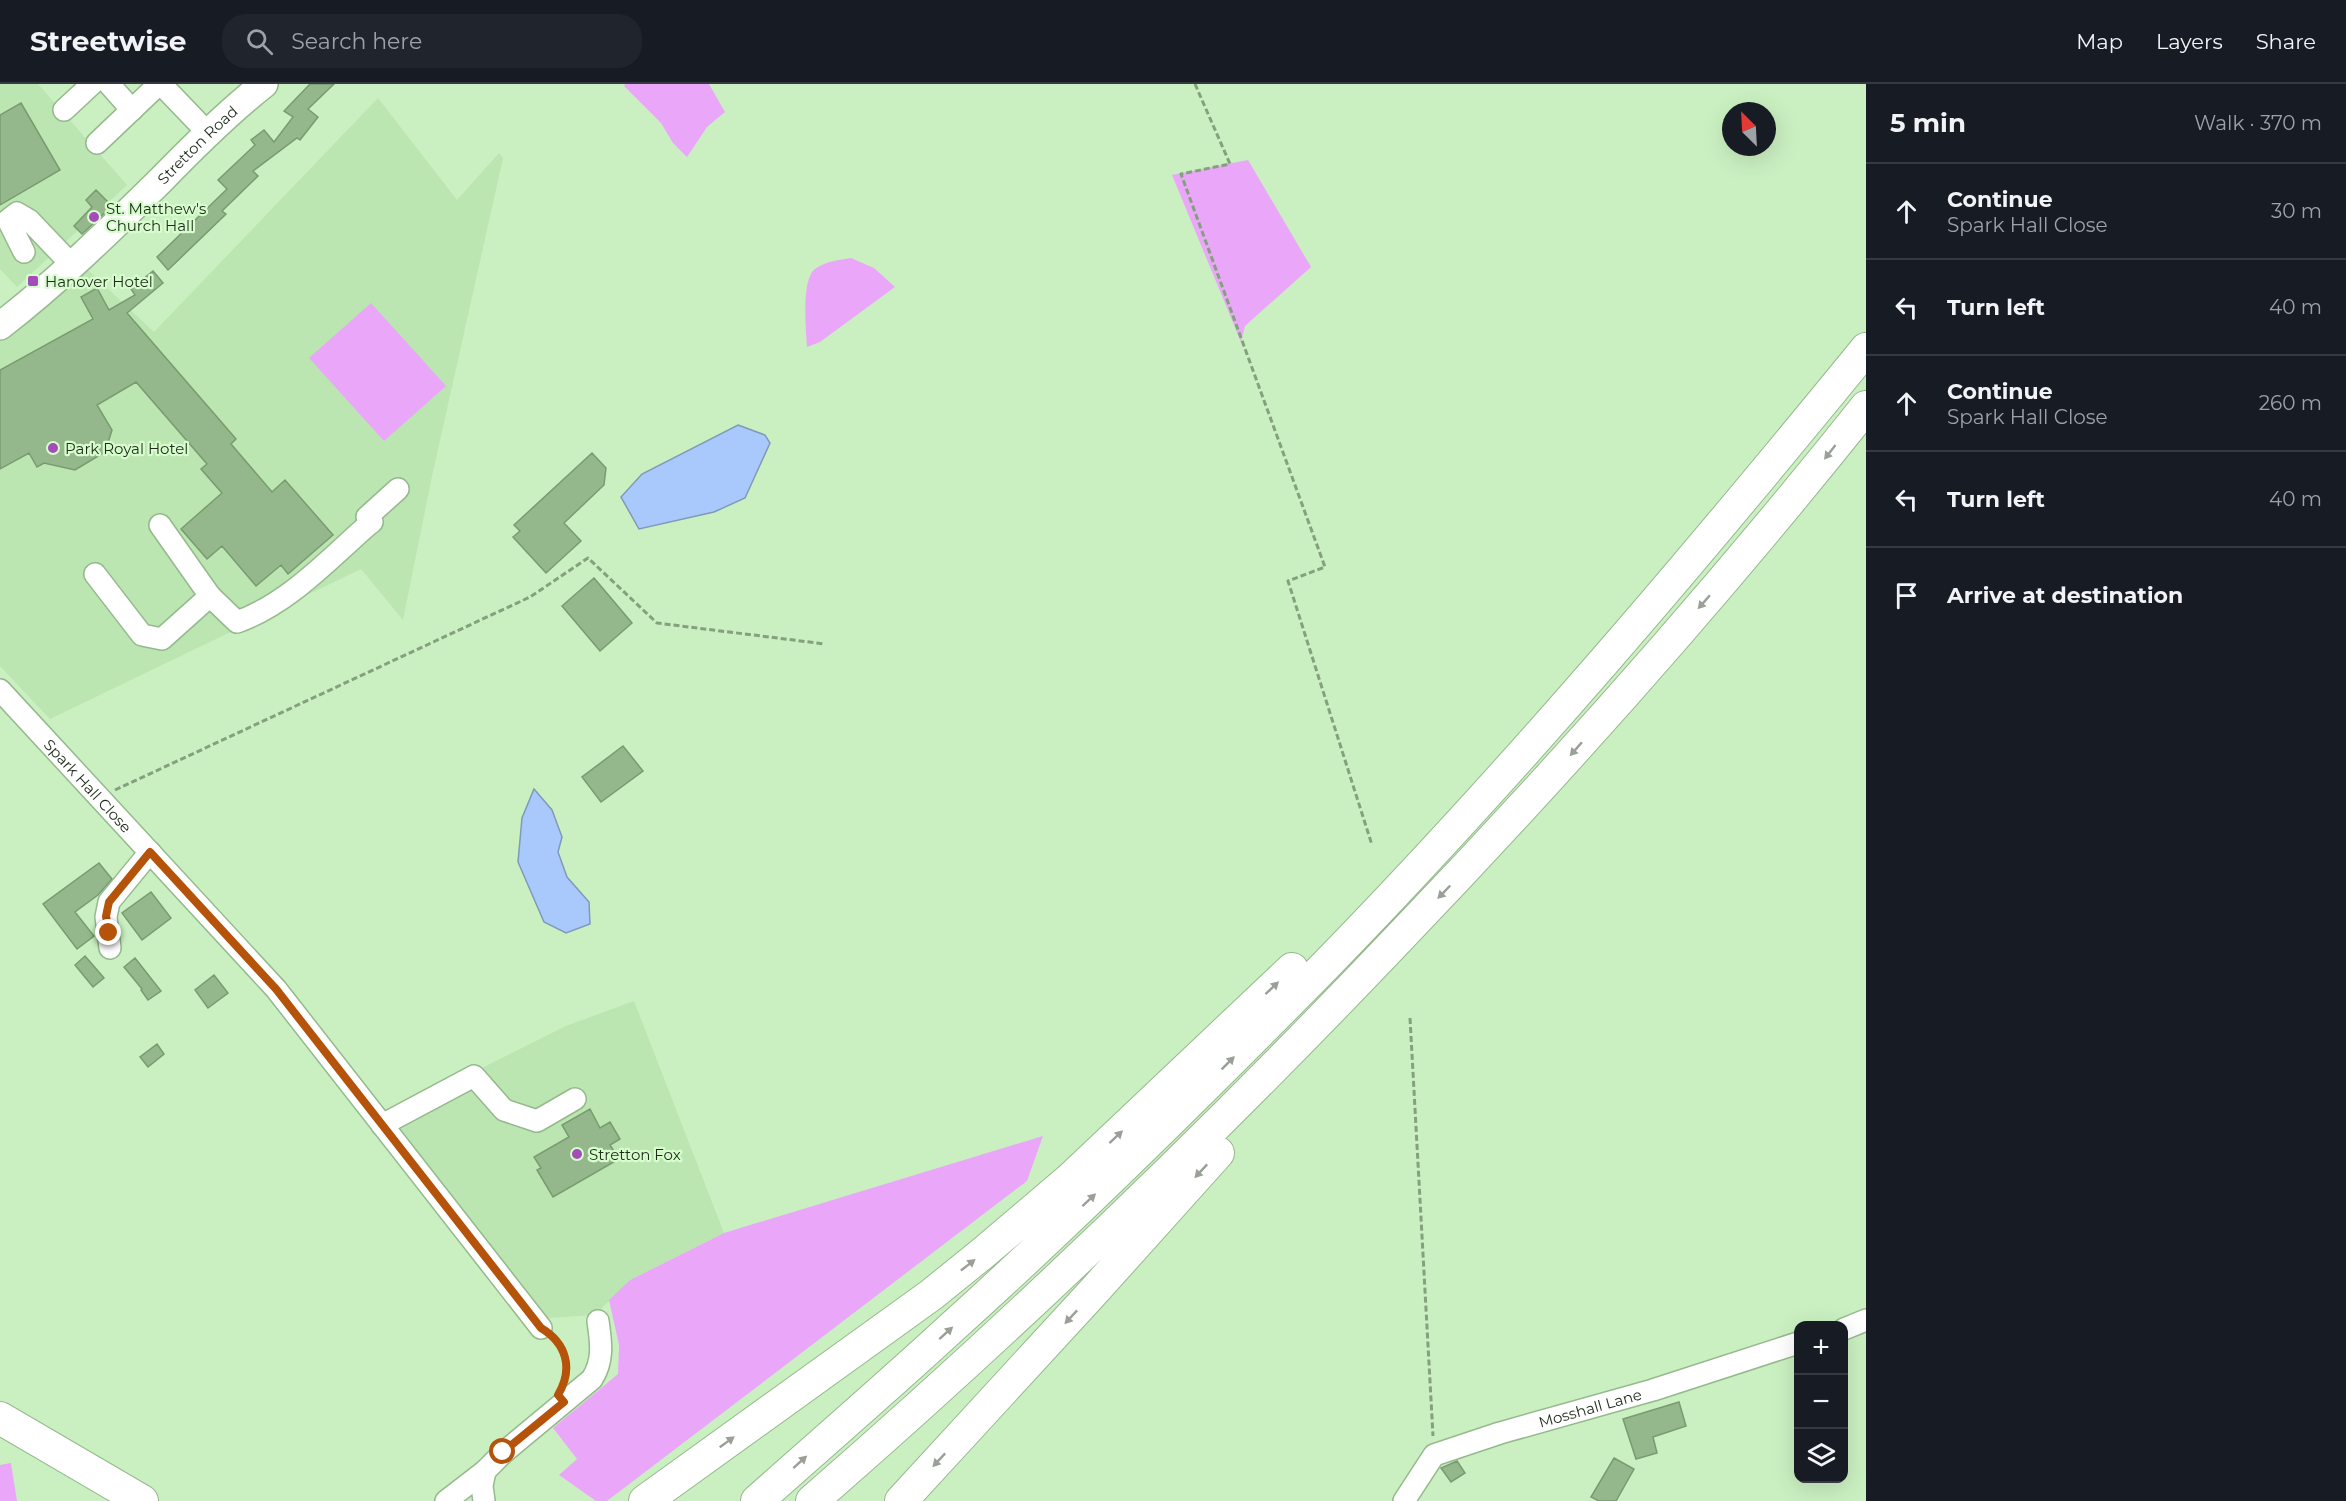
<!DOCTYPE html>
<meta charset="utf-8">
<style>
:root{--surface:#171b24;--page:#20242c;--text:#f1f3f6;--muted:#9ea1a6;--line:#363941}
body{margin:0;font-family:Montserrat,sans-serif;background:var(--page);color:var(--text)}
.controls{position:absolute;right:18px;bottom:18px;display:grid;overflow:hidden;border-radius:12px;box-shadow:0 6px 24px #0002}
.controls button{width:54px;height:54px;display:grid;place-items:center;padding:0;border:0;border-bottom:2px solid var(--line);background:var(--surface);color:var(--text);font:30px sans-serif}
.compass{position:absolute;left:1722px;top:18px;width:54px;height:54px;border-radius:50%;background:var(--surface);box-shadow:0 6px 24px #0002;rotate:336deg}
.stop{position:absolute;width:18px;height:18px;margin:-14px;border:4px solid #b45309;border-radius:50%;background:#fff}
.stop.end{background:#b45309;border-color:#fff;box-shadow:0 2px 6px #0008}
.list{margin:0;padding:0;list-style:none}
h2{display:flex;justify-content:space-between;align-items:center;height:78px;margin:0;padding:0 24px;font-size:26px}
h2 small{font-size:20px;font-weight:400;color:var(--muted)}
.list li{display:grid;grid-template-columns:39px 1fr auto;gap:18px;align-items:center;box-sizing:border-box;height:96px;padding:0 24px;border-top:2px solid var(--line)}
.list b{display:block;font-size:22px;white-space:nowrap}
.list p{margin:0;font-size:20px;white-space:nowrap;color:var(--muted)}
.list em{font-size:20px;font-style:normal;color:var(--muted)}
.icon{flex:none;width:33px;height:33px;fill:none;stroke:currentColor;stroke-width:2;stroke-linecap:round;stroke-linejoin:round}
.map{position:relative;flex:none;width:1866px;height:1417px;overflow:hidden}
header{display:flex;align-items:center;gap:36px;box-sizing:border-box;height:84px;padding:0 30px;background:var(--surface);border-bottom:2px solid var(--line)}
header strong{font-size:28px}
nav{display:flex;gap:33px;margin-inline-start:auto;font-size:21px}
.search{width:420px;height:54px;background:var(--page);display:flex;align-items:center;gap:15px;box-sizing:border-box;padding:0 21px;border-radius:24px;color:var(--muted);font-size:22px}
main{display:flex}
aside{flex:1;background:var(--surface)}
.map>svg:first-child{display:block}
.built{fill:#bbe5b1}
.green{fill:#eaa7fa}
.water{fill:#a9c9fd;stroke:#7f9ab9;stroke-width:1.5}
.building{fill:#94b88c;stroke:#789b6f;stroke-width:1.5}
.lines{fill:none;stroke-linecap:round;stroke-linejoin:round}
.minor-casing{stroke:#95b98d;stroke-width:24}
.major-casing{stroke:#95b98d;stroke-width:30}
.highway-casing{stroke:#95b98d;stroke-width:34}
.path{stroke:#84a07d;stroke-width:3;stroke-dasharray:6 3;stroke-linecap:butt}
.minor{stroke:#fff;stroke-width:21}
.major{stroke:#fff;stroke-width:27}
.highway{stroke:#fff;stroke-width:32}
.oneway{fill:#9aa098}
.route{stroke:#b45309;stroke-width:8}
.poi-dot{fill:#a44cb9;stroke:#d7fdce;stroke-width:2}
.labels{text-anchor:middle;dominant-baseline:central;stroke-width:4.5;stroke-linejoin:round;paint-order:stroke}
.street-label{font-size:15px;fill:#1e2c1b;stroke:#d7fdce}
.poi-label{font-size:15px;fill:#1e2c1b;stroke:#d7fdce;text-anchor:start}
</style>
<header>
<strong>Streetwise</strong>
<div class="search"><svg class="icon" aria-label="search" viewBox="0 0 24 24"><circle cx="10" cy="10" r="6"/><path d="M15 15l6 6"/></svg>Search here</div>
<nav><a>Map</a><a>Layers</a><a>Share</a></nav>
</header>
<main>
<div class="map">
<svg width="1866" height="1417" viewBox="0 0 1866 1417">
<rect width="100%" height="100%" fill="#caf0c1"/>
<path class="built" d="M0 0H38L127 101 17 203 0 185Z
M378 14 457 116 499 69 503 74 431 397 403 536 361 485 50 635 0 582V254L88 186 154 248Z
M634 917 724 1149 630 1196 595 1231 545 1234 391 1033 466 992 566 942Z"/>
<path class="green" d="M625 0H709L725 28 707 43 687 73 673 59 661 39 624 2Z
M1248 76 1311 183 1245 242 1241 258 1172 91Z
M851 174 874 184 895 203 820 258 807 263C806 246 801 196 815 185 826 177 839 176 851 174Z
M371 219 446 302 384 357 309 274Z
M1043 1052 1027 1097 607 1417H596L559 1391 577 1375 553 1344 618 1290 619 1261 609 1216 630 1196 724 1149Z
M11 1379 17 1417H0V1381Z"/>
<path class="water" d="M738 341 765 351 770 359 745 414 714 428 639 445 621 413 642 390Z
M534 705 552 726 562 753 558 768 567 793 589 818 590 840 566 849 544 838 518 778 522 734Z"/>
<path class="building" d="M310 0H334L308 25 318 33 300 56 297 54 253 87 258 92 222 127 226 130 168 186 157 173 227 105 218 96 255 61 251 56 264 46 274 58 293 33 284 27Z
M21 19 60 86 0 121V31Z
M96 106 112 122 82 150 74 142 92 123 86 116Z
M153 187 163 199 127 229 236 355 231 360 272 408 285 396 333 451 288 490 281 481 256 502 222 462 207 475 181 445 222 409 201 385 207 380 136 298 97 321 112 346 105 368 75 386 44 379 37 383 29 369 0 385V286L93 235 81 213 97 204 109 226 135 211 131 205Z
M592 369 606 384 604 401 564 439 581 457 546 489 513 453 520 447 514 441Z
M594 494 632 539 600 567 562 522Z
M623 662 643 687 601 718 582 693Z
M99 779 112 795 98 811 75 828 94 852 77 865 43 820Z
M151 808 171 834 142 856 122 829Z
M85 872 104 894 93 903 75 881Z
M135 874 161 907 148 916 141 906 142 905 124 883Z
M214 891 228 909 208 924 195 906Z
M157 960 164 970 148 983 140 973Z
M590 1025 600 1044 610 1038 620 1055 610 1061 619 1075 553 1113 537 1086 541 1084 534 1073 569 1053 562 1041Z
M1679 1318 1686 1342 1653 1353 1657 1369 1636 1375 1623 1335Z
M1614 1374 1634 1385 1616 1417H1599L1591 1413Z
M1457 1377 1465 1389 1451 1398 1441 1384Z"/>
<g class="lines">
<g class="minor-casing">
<g id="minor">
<path d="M109 0 132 26"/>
<path d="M161 0 208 49"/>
<path d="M64 26 92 0"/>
<path d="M97 59 159 0"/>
<path d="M24 168 8 136 17 129 29 136 72 181"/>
<path d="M95 490 142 551 162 555 210 512 160 441"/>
<path d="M210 512 237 538C288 520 328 476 368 441L372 438 367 433 398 405"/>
<path id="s1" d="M0 606 276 905 541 1244"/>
<path d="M110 864 106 833 109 818 150 768"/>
<path d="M382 1041 474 992 504 1026 537 1037 575 1015"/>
<path d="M1844 1245 1866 1236"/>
<path d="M446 1417 485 1387 503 1369 592 1295C604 1276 601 1258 598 1237"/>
<path d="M484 1417 482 1402 485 1387"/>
<path id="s2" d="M1404 1417 1434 1371 1500 1349 1653 1306 1798 1259"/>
</g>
</g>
<g class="major-casing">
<g id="major">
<path id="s3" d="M0 242C57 198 108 148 160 97 193 63 227 29 264 0"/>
</g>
</g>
<g class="highway-casing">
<path id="highway" d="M0 1334 142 1417
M645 1417 931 1211 983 1169 1069 1096 1292 885
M757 1417C821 1360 886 1304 949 1246 1079 1129 1203 1006 1325 882 1516 686 1693 477 1866 265
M812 1417C1018 1238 1214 1049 1402 851 1564 682 1720 506 1866 323
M901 1417 1095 1206 1218 1069"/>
</g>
<path class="path" d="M1195 0 1230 80 1181 90 1325 483 1288 497 1372 761
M115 706 530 513 588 474 657 539 825 560
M1410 934 1433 1352
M554 1254C566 1264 566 1280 566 1295"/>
<use href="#minor" class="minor"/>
<use href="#major" class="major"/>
<use href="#highway" class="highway"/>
</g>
<defs><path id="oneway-solid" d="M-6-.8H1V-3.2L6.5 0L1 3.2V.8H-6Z" transform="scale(1.5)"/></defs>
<g class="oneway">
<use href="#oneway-solid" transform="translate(1830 368) rotate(128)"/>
<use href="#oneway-solid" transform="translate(1704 518) rotate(131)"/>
<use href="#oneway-solid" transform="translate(1576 665) rotate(131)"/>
<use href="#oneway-solid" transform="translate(1444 808) rotate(134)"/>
<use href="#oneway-solid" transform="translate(1272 904) rotate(-43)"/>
<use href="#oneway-solid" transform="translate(1228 979) rotate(-45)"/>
<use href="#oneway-solid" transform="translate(1116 1053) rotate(-43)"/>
<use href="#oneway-solid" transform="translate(1201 1087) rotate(133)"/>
<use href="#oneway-solid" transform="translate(1089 1116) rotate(-43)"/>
<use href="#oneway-solid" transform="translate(968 1181) rotate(-38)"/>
<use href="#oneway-solid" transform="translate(1071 1233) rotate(133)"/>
<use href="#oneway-solid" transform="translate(946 1249) rotate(-42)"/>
<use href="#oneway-solid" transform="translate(727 1358) rotate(-36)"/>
<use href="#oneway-solid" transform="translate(939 1376) rotate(133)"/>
<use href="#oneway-solid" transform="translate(800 1378) rotate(-42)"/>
</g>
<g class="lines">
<path class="route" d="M109 849 106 832 109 818 150 768 276 905 541 1244C566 1259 574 1284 558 1311L564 1318 503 1368"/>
</g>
<g class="poi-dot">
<circle cx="94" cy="133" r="6"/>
<rect x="27" y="191" width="12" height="12" rx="3"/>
<circle cx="53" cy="364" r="6"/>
<circle cx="577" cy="1070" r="6"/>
</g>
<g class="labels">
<g class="street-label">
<text stroke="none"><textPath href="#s3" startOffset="268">Stretton Road</textPath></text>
<text stroke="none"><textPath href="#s1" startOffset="130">Spark Hall Close</textPath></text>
<text stroke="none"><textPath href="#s2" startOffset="218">Mosshall Lane</textPath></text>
</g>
<g class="poi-label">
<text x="106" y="124">St. Matthew's<tspan x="106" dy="17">Church Hall</tspan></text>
<text x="45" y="197">Hanover Hotel</text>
<text x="65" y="364">Park Royal Hotel</text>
<text x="589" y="1070">Stretton Fox</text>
</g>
</g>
</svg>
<div class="controls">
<button>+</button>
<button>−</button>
<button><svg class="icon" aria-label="layers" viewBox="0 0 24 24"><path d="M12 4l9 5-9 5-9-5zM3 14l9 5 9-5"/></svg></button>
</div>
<svg class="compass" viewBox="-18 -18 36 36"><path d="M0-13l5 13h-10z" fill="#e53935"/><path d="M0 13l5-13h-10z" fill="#9ea1a6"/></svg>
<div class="stop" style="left:503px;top:1368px"></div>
<div class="stop end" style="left:109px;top:849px"></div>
</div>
<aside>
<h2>5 min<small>Walk · 370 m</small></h2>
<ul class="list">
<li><svg class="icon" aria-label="ahead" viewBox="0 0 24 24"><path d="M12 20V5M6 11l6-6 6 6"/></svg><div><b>Continue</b><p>Spark Hall Close</p></div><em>30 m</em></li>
<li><svg class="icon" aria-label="left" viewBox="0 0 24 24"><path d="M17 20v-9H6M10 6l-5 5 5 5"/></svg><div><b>Turn left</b></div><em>40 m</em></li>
<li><svg class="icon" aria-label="ahead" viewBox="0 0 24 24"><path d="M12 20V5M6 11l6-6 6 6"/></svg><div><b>Continue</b><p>Spark Hall Close</p></div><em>260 m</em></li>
<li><svg class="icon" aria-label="left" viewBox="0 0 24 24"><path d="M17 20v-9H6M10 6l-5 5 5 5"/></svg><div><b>Turn left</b></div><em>40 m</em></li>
<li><svg class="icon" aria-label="arrive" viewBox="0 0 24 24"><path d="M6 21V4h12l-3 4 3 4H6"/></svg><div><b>Arrive at destination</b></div></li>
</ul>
</aside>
</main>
